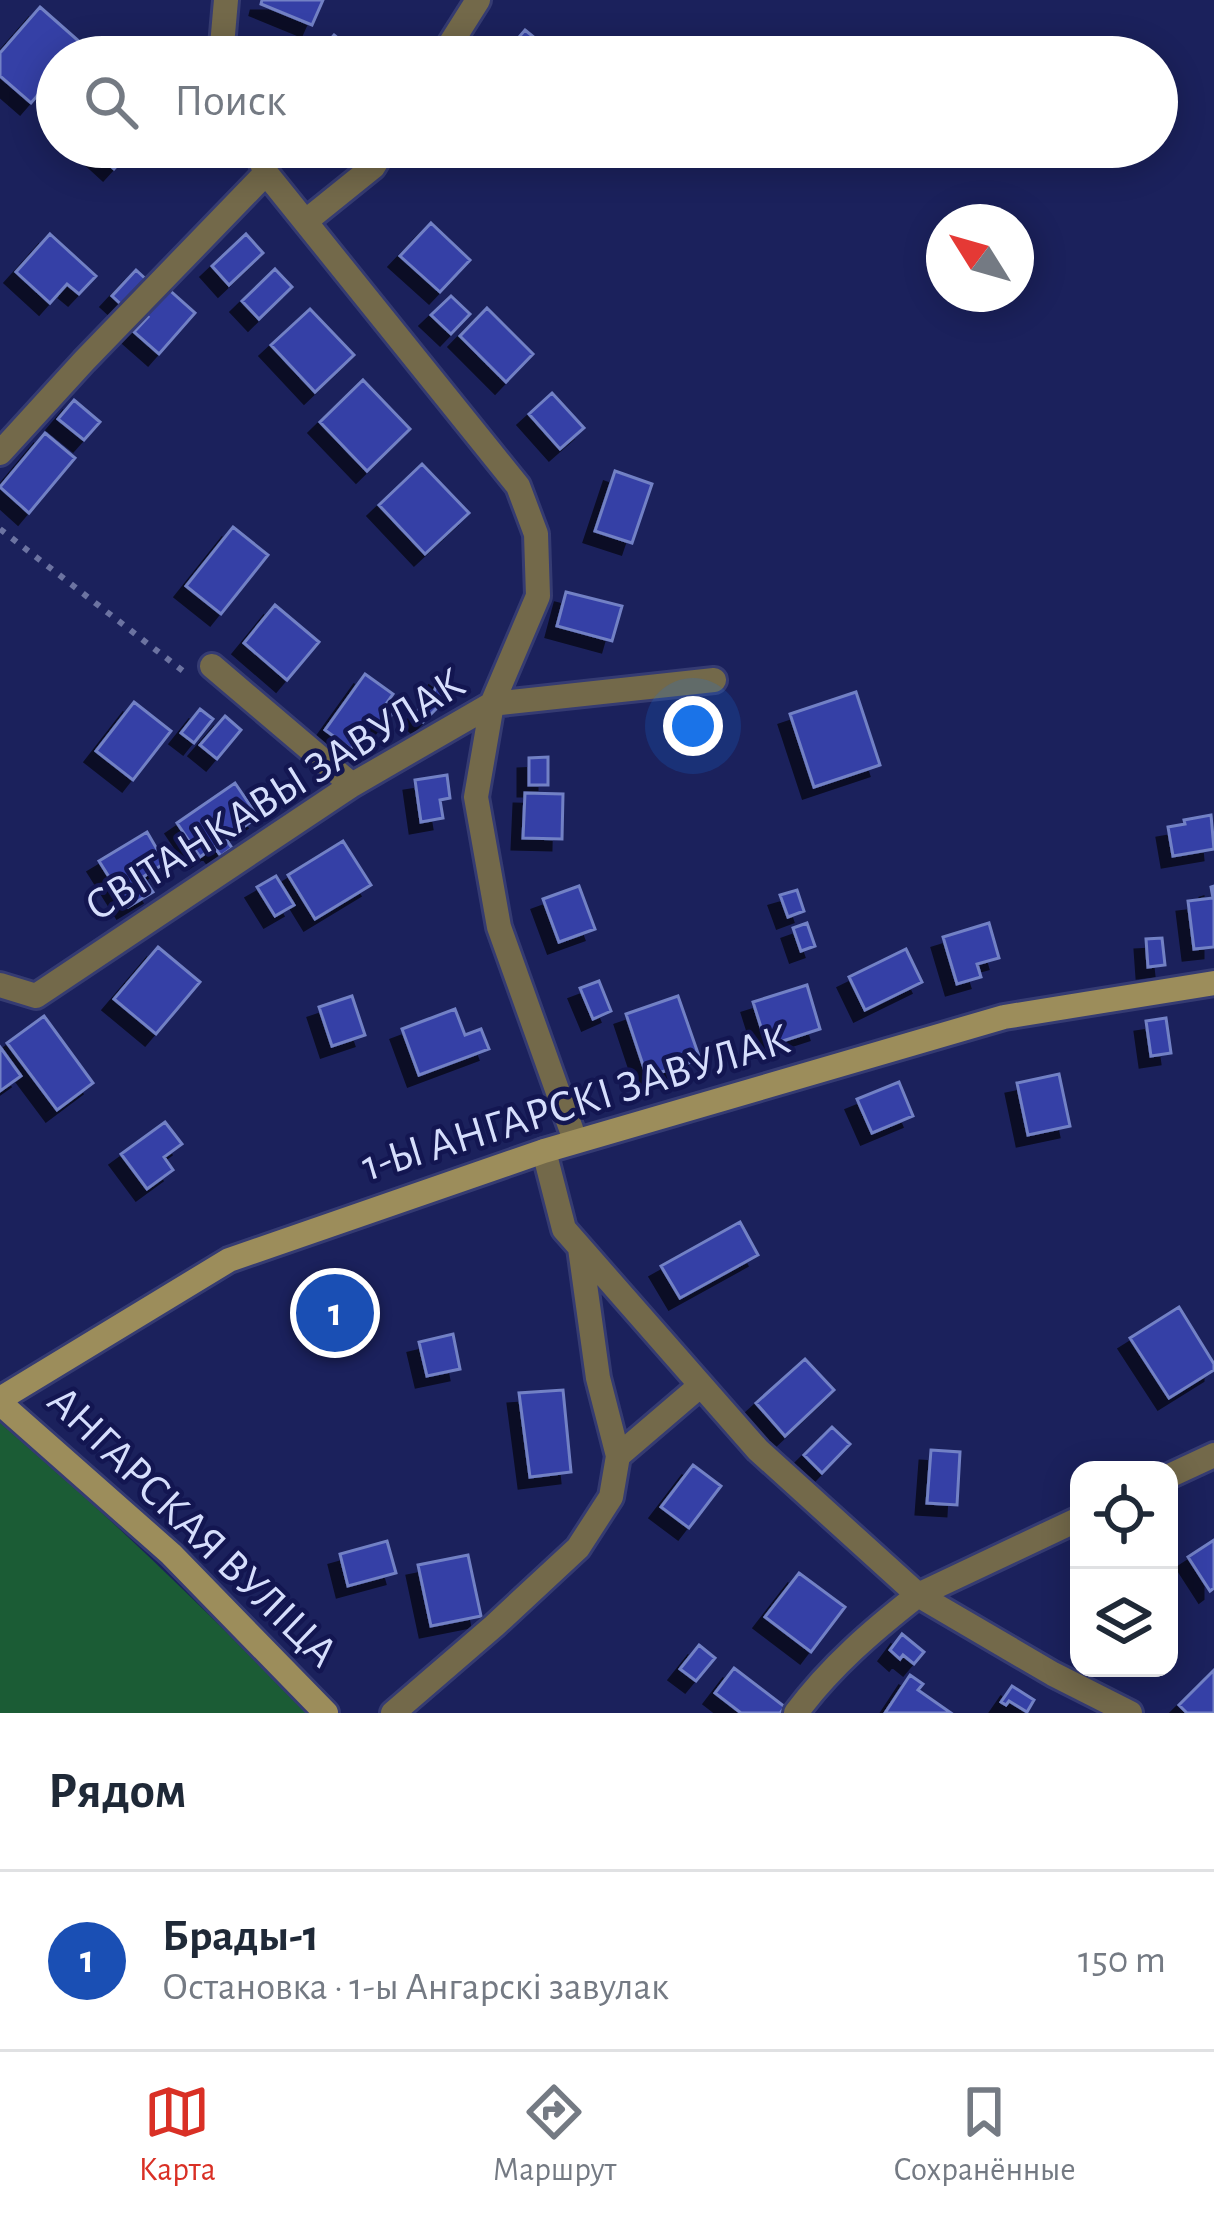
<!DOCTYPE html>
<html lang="ru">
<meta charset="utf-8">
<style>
:root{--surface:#fff;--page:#f2f2f3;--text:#1f2937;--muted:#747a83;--line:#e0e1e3;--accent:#d93025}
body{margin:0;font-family:"Alegreya Sans",sans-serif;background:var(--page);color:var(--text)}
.controls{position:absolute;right:36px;bottom:36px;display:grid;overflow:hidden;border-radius:24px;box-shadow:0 6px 30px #0003}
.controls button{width:108px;height:108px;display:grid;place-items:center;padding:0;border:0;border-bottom:3px solid var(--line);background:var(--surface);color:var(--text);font:60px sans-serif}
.compass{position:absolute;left:926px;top:204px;width:108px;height:108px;border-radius:50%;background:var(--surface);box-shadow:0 6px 30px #0003;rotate:307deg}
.you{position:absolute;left:693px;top:726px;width:42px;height:42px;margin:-30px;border:9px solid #fff;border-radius:50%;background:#1a73e8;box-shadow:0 0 0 18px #1a73e833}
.badge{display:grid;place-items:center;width:78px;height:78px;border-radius:50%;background:var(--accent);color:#fff;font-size:39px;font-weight:700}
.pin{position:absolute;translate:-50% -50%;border:6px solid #fff;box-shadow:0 3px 12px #0006}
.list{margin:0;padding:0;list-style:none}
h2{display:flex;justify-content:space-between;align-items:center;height:156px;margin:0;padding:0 48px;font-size:51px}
h2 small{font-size:39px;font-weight:400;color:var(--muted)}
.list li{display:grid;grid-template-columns:78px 1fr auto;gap:36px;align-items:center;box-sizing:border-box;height:180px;padding:0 48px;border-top:3px solid var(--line)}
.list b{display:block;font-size:45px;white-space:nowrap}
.list p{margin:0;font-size:39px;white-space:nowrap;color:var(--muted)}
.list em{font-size:39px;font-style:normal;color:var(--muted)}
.icon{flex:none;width:66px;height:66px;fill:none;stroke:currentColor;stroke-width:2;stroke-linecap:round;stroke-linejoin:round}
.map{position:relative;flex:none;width:1214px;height:1713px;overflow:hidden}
.search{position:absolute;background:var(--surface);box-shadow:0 6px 30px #0003;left:36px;right:36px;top:36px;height:132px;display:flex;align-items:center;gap:30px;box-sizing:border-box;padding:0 42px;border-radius:66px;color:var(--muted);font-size:45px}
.sheet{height:336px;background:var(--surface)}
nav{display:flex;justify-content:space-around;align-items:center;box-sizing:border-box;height:168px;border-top:3px solid var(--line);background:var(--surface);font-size:33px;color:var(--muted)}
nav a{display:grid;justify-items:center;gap:6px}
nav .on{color:var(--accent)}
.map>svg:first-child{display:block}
.green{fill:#1b5c35}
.building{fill:#3640a6;stroke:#7281c5;stroke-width:3;filter:url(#shadow)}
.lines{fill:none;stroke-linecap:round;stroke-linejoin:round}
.street-casing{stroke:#353b72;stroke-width:30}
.secondary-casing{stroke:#353b72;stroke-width:30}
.path{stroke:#6c73a1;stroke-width:6;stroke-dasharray:6 9;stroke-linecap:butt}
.street{stroke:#73694a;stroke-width:24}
.secondary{stroke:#9c8d5b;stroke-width:24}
.labels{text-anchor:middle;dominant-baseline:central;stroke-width:9;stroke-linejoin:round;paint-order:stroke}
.street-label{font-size:45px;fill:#d6defc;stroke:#131651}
</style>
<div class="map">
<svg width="1214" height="1713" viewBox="0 0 1214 1713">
<defs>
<filter id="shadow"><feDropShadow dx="-11" dy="11" stdDeviation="0" flood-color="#0009"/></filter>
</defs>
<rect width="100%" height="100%" fill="#1b215c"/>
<path class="green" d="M0 1422C108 1514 208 1613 308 1713H0Z"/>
<path class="building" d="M262 0H323L312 25 261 4Z
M40 7 82 44 71 57H57V73L31 103 0 76V53Z
M525 30 558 57H502Z
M334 35 360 57H315Z
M90 147H134L114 169Z
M431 223 470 260 440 292 400 256Z
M50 234 96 276 79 294 67 284 50 303 16 272Z
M246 234 263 253 229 285 212 266Z
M275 269 292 287 259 319 242 301Z
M136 270 149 282 125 308 112 296Z
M166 287 195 313 159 354 134 332 148 317 143 313Z
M451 296 470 314 451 334 431 315Z
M487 308 533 354 506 382 460 336Z
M310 309 354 355 315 392 271 345Z
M363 380 410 429 367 471 320 422Z
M552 393 584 428 560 449 529 414Z
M74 400 100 422 84 440 58 419Z
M45 433 75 458 29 513 0 487Z
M422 464 469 513 425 554 379 505Z
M615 471 652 484 632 543 595 531Z
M233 527 268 555 221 614 186 586Z
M566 592 622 606 612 641 557 626Z
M275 605 319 642 287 680 244 643Z
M365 674 393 694 386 704 395 710 383 727 373 720 351 749 325 730Z
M440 675 450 682 444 701 423 722 414 714 433 695Z
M856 692 880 765 814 787 790 714Z
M134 702 171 731 133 780 96 751Z
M200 709 213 719 194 743 181 733Z
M225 716 241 730 217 759 200 745Z
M548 757V785H529V758Z
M447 775 450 798 440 800 443 818 421 822 415 780Z
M235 783 258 817 226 839 232 848 221 856 214 847 200 857 177 823Z
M525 793 563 794 562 839 523 838Z
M1211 815 1214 849 1173 856 1168 827 1185 824 1184 820Z
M147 832 165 863 143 877 153 892 128 907 99 861Z
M343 841 371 885 315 919 288 875Z
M276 876 294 905 275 916 257 887Z
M579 886 595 929 559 942 543 899Z
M1214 886V947L1194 949 1188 901 1213 898 1211 887Z
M797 890 804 911 788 917 780 895Z
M807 923 815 946 801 951 793 928Z
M989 923 999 958 977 964 981 977 957 984 943 937Z
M1162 938 1165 965 1148 967 1146 939Z
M158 947 200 982 156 1034 114 999Z
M906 949 922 982 865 1010 849 977Z
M599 981 611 1011 593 1019 580 988Z
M807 985 820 1029 767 1046 753 1002Z
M352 996 365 1035 332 1046 319 1007Z
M678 996 700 1059 647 1077 626 1014Z
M455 1009 465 1035 481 1029 489 1049 419 1075 402 1029Z
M44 1016 93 1083 57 1110 7 1043Z
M1166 1018 1171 1053 1151 1056 1146 1021Z
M0 1047 21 1076 0 1091Z
M1059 1074 1070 1126 1028 1135 1017 1083Z
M899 1082 913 1116 872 1133 857 1099Z
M165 1122 182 1144 164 1157 173 1170 147 1189 121 1154Z
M740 1222 758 1255 680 1298 661 1266Z
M1179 1307 1214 1364V1370L1169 1398 1130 1338Z
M453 1334 460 1369 427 1376 419 1342Z
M805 1359 834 1390 785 1436 756 1403Z
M563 1390 571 1472 530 1477 519 1393Z
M832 1427 850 1444 822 1473 804 1455Z
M931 1450 960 1452 957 1505 927 1503Z
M693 1465 721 1486 689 1528 661 1507Z
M1214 1540V1588L1210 1591 1188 1557Z
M387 1541 396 1573 348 1586 340 1554Z
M468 1555 481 1616 431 1626 418 1565Z
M799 1573 845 1607 811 1652 765 1617Z
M902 1634 924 1652 914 1664 903 1655 900 1659 890 1650Z
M699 1645 715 1658 696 1681 680 1669Z
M734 1668 785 1707 780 1713H741L715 1693Z
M1214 1670V1713H1187L1179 1705Z
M910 1675 923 1684 918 1690 951 1713H885Z
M1012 1686 1034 1700 1027 1712 1009 1701 1006 1705 1001 1702Z"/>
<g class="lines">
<g class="street-casing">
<path id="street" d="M221 57 226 0
M442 57 478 0
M255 147 266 173 518 486 536 534 538 596 492 704 476 797 499 927 575 1140
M306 221 373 167 385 147
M0 453 84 361 266 173
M212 666 352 785
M0 985 36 996 352 785 492 704 714 680
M544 1151 564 1229 758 1450 918 1595C873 1630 830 1667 796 1713
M618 1456 701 1385
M1169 1476 1214 1455
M918 1595 1053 1674 1130 1713
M918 1595 1079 1519
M393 1713 494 1626 578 1548 611 1497 618 1456 598 1378 580 1248"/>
</g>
<g class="secondary-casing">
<path id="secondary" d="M0 1399 229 1260 544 1151 1004 1017 1214 983
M0 1403 171 1554 326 1713"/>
</g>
<path class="path" d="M0 529 183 671 188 670"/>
<use href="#street" class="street"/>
<use href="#secondary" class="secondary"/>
</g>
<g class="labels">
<g class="street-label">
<text transform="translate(275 795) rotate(-32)">СВІТАНКАВЫ ЗАВУЛАК</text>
<text transform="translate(576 1103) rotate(-17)">1-Ы АНГАРСКІ ЗАВУЛАК</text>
<text transform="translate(192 1527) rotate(44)">АНГАРСКАЯ ВУЛІЦА</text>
</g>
</g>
</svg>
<div class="controls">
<button><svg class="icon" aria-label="locate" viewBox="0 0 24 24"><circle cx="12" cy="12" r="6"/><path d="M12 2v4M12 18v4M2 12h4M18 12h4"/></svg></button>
<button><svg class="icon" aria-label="layers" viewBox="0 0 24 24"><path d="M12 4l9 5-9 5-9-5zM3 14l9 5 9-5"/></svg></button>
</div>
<svg class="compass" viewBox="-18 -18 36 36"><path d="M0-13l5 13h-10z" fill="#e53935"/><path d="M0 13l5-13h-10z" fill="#747a83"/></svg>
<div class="you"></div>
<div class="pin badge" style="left:335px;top:1313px;background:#1a4fb4">1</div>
<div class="search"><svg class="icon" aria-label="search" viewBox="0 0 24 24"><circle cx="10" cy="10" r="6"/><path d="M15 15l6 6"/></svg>Поиск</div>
</div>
<section class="sheet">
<h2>Рядом<small></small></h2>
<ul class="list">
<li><span class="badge" style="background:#1a4fb4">1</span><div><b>Брады-1</b><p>Остановка · 1-ы Ангарскі завулак</p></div><em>150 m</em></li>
</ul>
</section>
<nav>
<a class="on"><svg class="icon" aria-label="map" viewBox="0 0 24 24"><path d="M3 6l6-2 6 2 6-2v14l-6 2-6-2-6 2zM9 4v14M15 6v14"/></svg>Карта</a>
<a><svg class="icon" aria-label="directions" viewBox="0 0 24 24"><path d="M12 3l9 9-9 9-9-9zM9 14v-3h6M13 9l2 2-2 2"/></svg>Маршрут</a>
<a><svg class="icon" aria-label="saved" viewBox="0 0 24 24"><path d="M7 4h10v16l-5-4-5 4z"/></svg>Сохранённые</a>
</nav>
